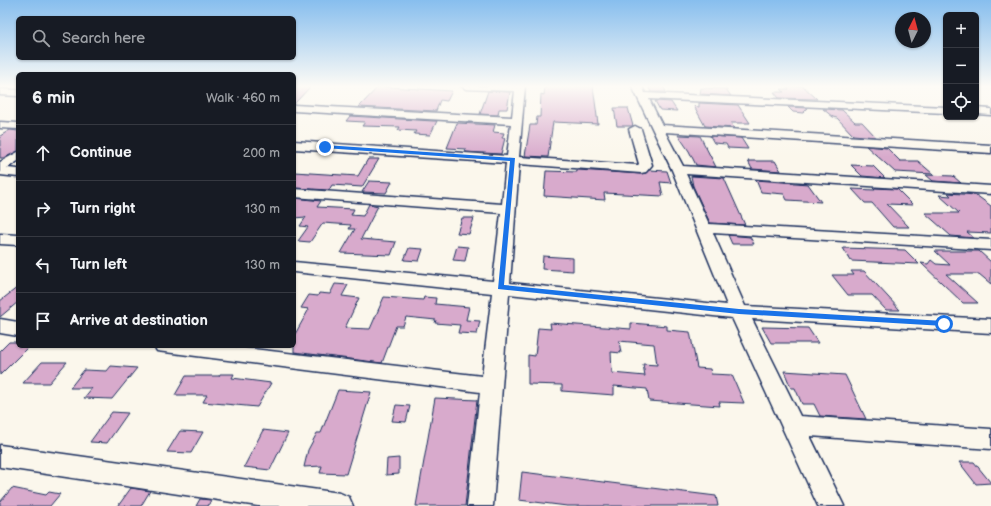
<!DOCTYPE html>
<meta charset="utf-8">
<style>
:root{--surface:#171b24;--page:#242831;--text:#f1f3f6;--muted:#9ea1a6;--line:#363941}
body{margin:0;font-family:"Balsamiq Sans",sans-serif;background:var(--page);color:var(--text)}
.controls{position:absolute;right:12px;top:12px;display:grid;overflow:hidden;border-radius:6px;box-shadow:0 1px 3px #0004}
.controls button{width:36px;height:36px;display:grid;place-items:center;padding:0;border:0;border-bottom:1px solid var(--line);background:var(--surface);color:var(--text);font:20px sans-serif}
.compass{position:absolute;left:895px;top:12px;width:36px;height:36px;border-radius:50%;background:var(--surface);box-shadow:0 1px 3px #0004;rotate:6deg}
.stop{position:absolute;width:12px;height:12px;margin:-9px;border:3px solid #1a73e8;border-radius:50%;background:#fff}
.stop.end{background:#1a73e8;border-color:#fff;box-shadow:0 1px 4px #0008}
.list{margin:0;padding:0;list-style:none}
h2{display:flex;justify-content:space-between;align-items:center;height:52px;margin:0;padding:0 16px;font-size:17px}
h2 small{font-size:13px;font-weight:400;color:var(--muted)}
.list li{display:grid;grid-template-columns:26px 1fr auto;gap:12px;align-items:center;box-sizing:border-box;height:56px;padding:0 16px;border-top:1px solid var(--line)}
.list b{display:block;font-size:15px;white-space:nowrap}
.list em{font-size:13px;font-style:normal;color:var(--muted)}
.icon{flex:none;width:22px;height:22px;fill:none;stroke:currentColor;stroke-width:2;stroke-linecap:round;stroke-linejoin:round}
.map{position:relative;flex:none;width:991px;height:506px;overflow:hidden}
.search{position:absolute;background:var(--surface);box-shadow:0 1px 3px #0004;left:16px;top:16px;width:280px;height:44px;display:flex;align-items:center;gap:10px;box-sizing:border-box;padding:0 14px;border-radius:6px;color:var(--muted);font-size:15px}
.panel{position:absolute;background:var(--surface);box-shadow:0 1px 3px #0004;left:16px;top:72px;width:280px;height:276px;border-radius:6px}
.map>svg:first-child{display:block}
.building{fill:#d8aacc;stroke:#1b2f5e;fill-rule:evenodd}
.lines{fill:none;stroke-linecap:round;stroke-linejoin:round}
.minor-casing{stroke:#1b2f5e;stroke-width:3}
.minor{fill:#fbf7ec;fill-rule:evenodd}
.route{fill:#1a73e8}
</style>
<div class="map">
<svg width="991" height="506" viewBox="0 0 991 506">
<rect width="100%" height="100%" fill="#fbf7ec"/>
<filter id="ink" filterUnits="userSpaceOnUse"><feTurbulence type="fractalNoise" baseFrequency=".025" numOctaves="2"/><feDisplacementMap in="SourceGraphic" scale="8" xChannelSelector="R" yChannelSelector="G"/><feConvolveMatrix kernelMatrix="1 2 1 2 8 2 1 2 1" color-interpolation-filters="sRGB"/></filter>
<g filter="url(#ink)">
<path class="building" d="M294 86H311L294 104Z
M379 86 389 87 452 91 447 101 440 100 436 111 359 107Z
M545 86H593L598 124 553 122 548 157 525 156 530 125H536L537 117H540L541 94 544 95Z
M648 86H663L666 92H651Z
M786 86H803L817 99 779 98 774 92H784L781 89H789Z
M701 88 726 89 731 96 700 94Z
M488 91 510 92 507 109H499L498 115 480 114Z
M655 101 671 102 677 111 660 110Z
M699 103 738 105 750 123H731L734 128 705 126 694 106 699 107Z
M788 107 808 108 803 113 793 112Z
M614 108H628L633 126H617Z
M823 109 842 110 855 122H862L876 137 853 135 837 118 833 117Z
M350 116 433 121H437L430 135 414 134 416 131 398 130 400 127 362 126 365 122 346 121Z
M457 123 495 125 493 132 504 133 502 138H505L501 154 465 152 466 149 447 148Z
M10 130 18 131V151L4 158H0V136Z
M678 135 700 136 716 167 696 165 689 151Z
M710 136 741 138 748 149 728 148 726 144 714 143Z
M866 146 887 148 900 161H918L933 174 895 172Z
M368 159H379L362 187 332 185 329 190 294 188V172L358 176Z
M748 161H775L781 171 752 169Z
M851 165 873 166 885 178 862 176Z
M577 170 641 174 646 173 649 170 667 171 671 183 660 182 663 196 604 193 605 200 544 196 546 171 577 172Z
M926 175 953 176 961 183 933 181Z
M691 176 724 178 745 225 710 223 693 186Z
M756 180 808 184 821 202 787 200 784 194 761 192Z
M369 181 392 182 386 193 362 192Z
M873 188 897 189 913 205 887 204 909 227H893L872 203H865L852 189 875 190Z
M948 193 976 195 991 206V233L967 232 974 238 951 236 925 213H959L939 195 951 196Z
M294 198 321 201 317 207 354 209 351 215 363 216 369 204 378 206 361 239 396 242 391 255 341 253 355 229H349L351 225 323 223 310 242 298 241 308 227 300 226 306 217 294 218Z
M462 218H474L469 234 457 233Z
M728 235 750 237 754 244H732Z
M457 246 468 247 465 261 453 260Z
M409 248 423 249 419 261 404 260Z
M843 248 905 250 919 264 851 261Z
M935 251H979L991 262V284L979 274H946L978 303H963L921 263 928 264 931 260 936 264 950 265Z
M543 256 573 258V271L542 269Z
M851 271H864L900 310H886L872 295H848L832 275H854Z
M335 284 348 285 342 296 359 298 345 328 370 329 384 297 423 300 424 297 436 298 435 304 469 307 466 320 480 321 477 334 458 333 460 325 435 323 436 320 406 317 403 326H396L382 363 294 352V336L309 309 301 308 309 295 318 296 319 293 330 294Z
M18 287V302L0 317V301Z
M550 323 631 329V323L667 326V330L690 332 697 368 710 369 711 374 732 375 744 403 719 402 720 406 649 401 647 389 614 386V395L562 391V385L528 384V355L535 356 538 328 551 329ZM619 341 654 344 657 365 643 364 645 376 612 373 611 352 621 353Z
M762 327 808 328 818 343H771Z
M9 342H18V346H29L0 375V351Z
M42 362H67L49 383H23Z
M111 366 137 368 112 399 84 398 92 388H70L84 370 107 371Z
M784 371 845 375 866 419 820 416 814 404H802L795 388H791Z
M220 374H234L232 378 271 383 257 407 203 402 207 395H175L186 376H219Z
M338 390 371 392 346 474 320 473 322 466 304 467 308 450 317 433H321Z
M435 398 477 400 465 506H416Z
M396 405 410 406 406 422 392 421Z
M112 412 128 413 107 443 90 442Z
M263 430 288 433 270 470 244 467Z
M180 431 203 432 191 453 167 452Z
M399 458V474L386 475 387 459Z
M959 462H974L991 483 976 484Z
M522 472 716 496 718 506H567L519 500Z
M12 488 46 495 49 492 60 494 50 506H0V502Z
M131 488 150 491 141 506H118Z
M200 499 211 500 208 506H196Z"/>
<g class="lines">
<g class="minor-casing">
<path id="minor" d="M461 86H525L519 157 638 165 639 164 629 129 635 126 641 129 652 165 646 172 641 173 519 164 510 283 727 305 672 170 632 86H642L645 93 946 107V113L649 99 662 125 991 145V153L665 132 683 166 991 186V194L686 174 709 224 991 240V250L713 233 745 306 991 319V333L752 319 800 416 991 429V449L810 436 844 506H818L732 318 509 294 493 506H467L480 392 157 351 154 346H227L482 376 492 293 294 272V262L493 281 501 213 294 197V189L502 204 506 163 294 149V141L507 156 511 124 294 111V105L512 117 515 91 466 89Z
M0 89 18 90V96L0 95Z
M976 108 991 109V115L976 114Z
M0 122 18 123V129L0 128Z
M18 152V161L7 168 18 169V177L0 175V162Z
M0 234 18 235V245L0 244Z
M0 319 18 322V336L0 333Z
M0 445 340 493 349 497 353 506H258L0 467Z"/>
</g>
<use href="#minor" class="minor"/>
</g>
</g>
<linearGradient id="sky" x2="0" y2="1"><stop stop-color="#87beee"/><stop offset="0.55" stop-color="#fdfbf6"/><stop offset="1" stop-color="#fdfbf6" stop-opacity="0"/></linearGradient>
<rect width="991" height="157" fill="url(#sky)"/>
<path class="route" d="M325 145 515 158 504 285 739 309 944 321 948 324 944 326 739 314 498 289 510 161 324 148Z"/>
</svg>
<div class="controls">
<button>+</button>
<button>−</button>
<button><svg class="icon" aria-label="locate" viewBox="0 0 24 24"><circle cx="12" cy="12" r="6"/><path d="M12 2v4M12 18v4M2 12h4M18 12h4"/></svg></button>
</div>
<svg class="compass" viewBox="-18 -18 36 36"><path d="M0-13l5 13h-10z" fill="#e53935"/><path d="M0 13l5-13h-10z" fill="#9ea1a6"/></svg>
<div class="stop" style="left:944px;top:324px"></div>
<div class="stop end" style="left:325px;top:147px"></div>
<div class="search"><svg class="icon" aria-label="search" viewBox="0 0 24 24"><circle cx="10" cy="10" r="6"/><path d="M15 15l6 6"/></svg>Search here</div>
<section class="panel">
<h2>6 min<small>Walk · 460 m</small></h2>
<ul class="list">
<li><svg class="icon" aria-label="ahead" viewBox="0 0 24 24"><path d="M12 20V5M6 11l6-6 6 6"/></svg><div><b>Continue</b></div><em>200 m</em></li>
<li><svg class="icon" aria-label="right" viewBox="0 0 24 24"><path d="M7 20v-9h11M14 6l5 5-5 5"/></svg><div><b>Turn right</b></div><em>130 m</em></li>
<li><svg class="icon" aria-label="left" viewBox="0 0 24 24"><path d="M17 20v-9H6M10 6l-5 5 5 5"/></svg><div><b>Turn left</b></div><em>130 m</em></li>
<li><svg class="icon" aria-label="arrive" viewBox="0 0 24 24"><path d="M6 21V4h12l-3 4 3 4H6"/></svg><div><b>Arrive at destination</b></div></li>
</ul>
</section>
</div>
